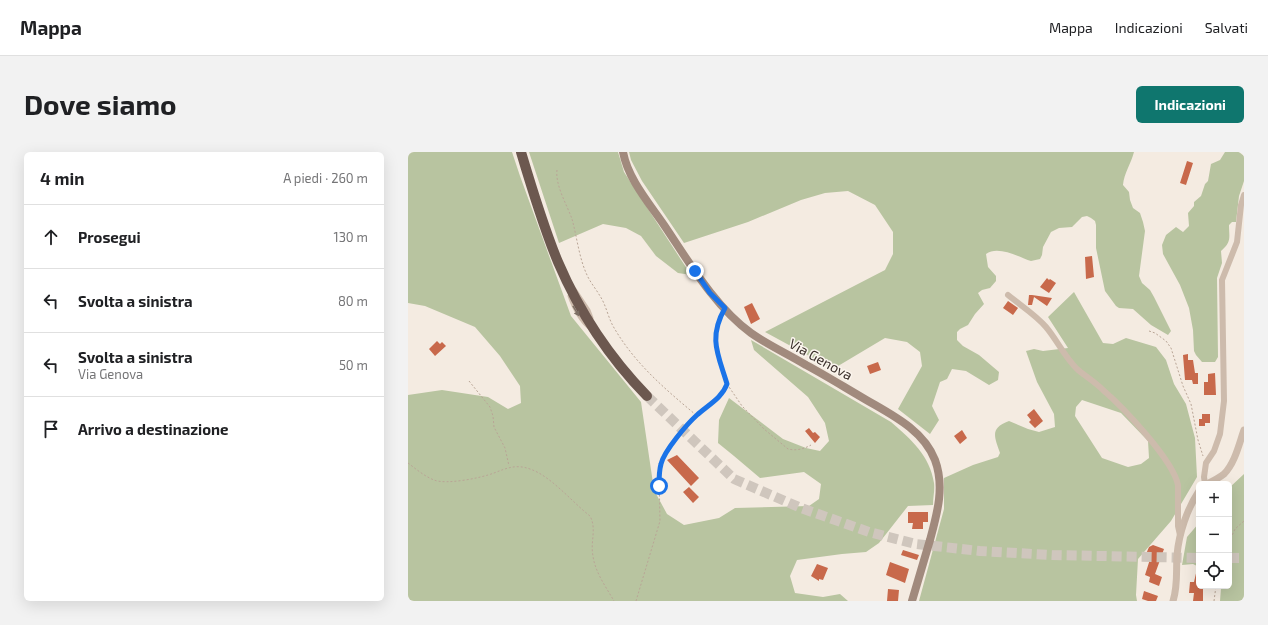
<!DOCTYPE html>
<html lang="it">
<meta charset="utf-8">
<style>
:root{--surface:#fff;--page:#f2f2f2;--text:#202124;--muted:#757577;--line:#e0e0e0;--accent:#0f766e}
body{margin:0;font-family:"Exo 2",sans-serif;background:var(--page);color:var(--text)}
.controls{position:absolute;right:12px;bottom:12px;display:grid;overflow:hidden;border-radius:6px;box-shadow:0 4px 16px #0002}
.controls button{width:36px;height:36px;display:grid;place-items:center;padding:0;border:0;border-bottom:1px solid var(--line);background:var(--surface);color:var(--text);font:20px sans-serif}
.stop{position:absolute;width:12px;height:12px;margin:-9px;border:3px solid #1a73e8;border-radius:50%;background:#fff}
.stop.end{background:#1a73e8;border-color:#fff;box-shadow:0 1px 4px #0008}
.list{margin:0;padding:0;list-style:none}
h2{display:flex;justify-content:space-between;align-items:center;height:52px;margin:0;padding:0 16px;font-size:17px}
h2 small{font-size:13px;font-weight:400;color:var(--muted)}
.list li{display:grid;grid-template-columns:26px 1fr auto;gap:12px;align-items:center;box-sizing:border-box;height:64px;padding:0 16px;border-top:1px solid var(--line)}
.list b{display:block;font-size:15px;white-space:nowrap}
.list p{margin:0;font-size:13px;white-space:nowrap;color:var(--muted)}
.list em{font-size:13px;font-style:normal;color:var(--muted)}
.icon{flex:none;width:22px;height:22px;fill:none;stroke:currentColor;stroke-width:2;stroke-linecap:round;stroke-linejoin:round}
.map{position:relative;flex:none;width:836px;height:449px;overflow:hidden;border-radius:6px}
header{display:flex;align-items:center;gap:24px;box-sizing:border-box;height:56px;padding:0 20px;background:var(--surface);border-bottom:1px solid var(--line)}
header strong{font-size:19px}
nav{display:flex;gap:22px;margin-inline-start:auto;font-size:14px}
.intro{display:flex;align-items:center;justify-content:space-between;box-sizing:border-box;height:96px;padding:0 24px}
h1{margin:0;font-size:28px}
.button{padding:10px 18px;border-radius:6px;background:var(--accent);color:#fff;font-size:14px;font-weight:700}
main{display:flex;gap:24px;padding:0 24px}
aside{flex:1;background:var(--surface);border-radius:6px;box-shadow:0 4px 16px #0002}
.map>svg:first-child{display:block}
.green{fill:#b8c4a0;fill-rule:evenodd}
.building{fill:#c8694b}
.lines{fill:none;stroke-linecap:round;stroke-linejoin:round}
.trunk-tunnel{stroke:#cfc6bd;stroke-width:10;stroke-dasharray:10 5;stroke-linecap:butt}
.path{stroke:#b9a596;stroke-width:1;stroke-dasharray:2 2;stroke-linecap:butt}
.service{stroke:#cdbbac;stroke-width:3}
.minor{stroke:#cdbbac;stroke-width:6}
.tertiary{stroke:#cdbbac;stroke-width:7}
.secondary{stroke:#a18a7d;stroke-width:8}
.trunk{stroke:#6c584f;stroke-width:10}
.oneway{fill:#7d6f65}
.route{stroke:#1a73e8;stroke-width:5}
.labels{text-anchor:middle;dominant-baseline:central;stroke-width:3;stroke-linejoin:round;paint-order:stroke}
.street-label{font-size:14px;fill:#3b302b;stroke:#fbf5ee}
</style>
<header>
<strong>Mappa</strong>
<nav><a>Mappa</a><a>Indicazioni</a><a>Salvati</a></nav>
</header>
<div class="intro"><h1>Dove siamo</h1><a class="button">Indicazioni</a></div>
<main>
<aside>
<h2>4 min<small>A piedi · 260 m</small></h2>
<ul class="list">
<li><svg class="icon" aria-label="ahead" viewBox="0 0 24 24"><path d="M12 20V5M6 11l6-6 6 6"/></svg><div><b>Prosegui</b></div><em>130 m</em></li>
<li><svg class="icon" aria-label="left" viewBox="0 0 24 24"><path d="M17 20v-9H6M10 6l-5 5 5 5"/></svg><div><b>Svolta a sinistra</b></div><em>80 m</em></li>
<li><svg class="icon" aria-label="left" viewBox="0 0 24 24"><path d="M17 20v-9H6M10 6l-5 5 5 5"/></svg><div><b>Svolta a sinistra</b><p>Via Genova</p></div><em>50 m</em></li>
<li><svg class="icon" aria-label="arrive" viewBox="0 0 24 24"><path d="M6 21V4h12l-3 4 3 4H6"/></svg><div><b>Arrivo a destinazione</b></div></li>
</ul>
</aside>
<div class="map">
<svg width="836" height="449" viewBox="0 0 836 449">
<rect width="100%" height="100%" fill="#f4ebe1"/>
<path class="green" d="M0 0H104L112 24 163 164 233 250 246 338 259 362 276 373 311 366 327 356 401 354 411 347 413 332 396 320 352 326 326 304 310 291 311 268 321 246 375 287 398 296 412 299 421 289 417 271 400 245 346 198 343 188 483 270C503 287 522 304 526 331 527 338 525 345 525 353L500 354 471 391 458 400 434 402 389 408 382 424 387 441 415 445 432 442 440 449H0V243L34 238 80 245 100 257 113 251 112 234 92 204 67 175 17 154 0 151Z
M121 0H210L216 20 283 123 270 121 248 104 233 84 218 76 195 72 151 91Z
M221 0H726C723 12 716 21 715 33L721 40 722 48 725 56 732 61 735 70 737 79 731 124 734 131 742 138 746 145 763 179 760 183 743 173 725 157 711 156 708 154 697 139 688 96V73L687 69 683 66 679 64 674 65 664 75 651 76 643 80 635 95 634 103 632 107 623 109C611 105 590 93 578 102L580 115 588 124V129L582 136 574 138 570 141 576 152 567 162 560 173 552 177 549 180V188L555 194 571 203 591 220 590 228 581 233 558 219 544 217 539 227 532 230 524 254 531 268 522 282 490 257 514 214 512 200 499 190 477 186 425 217 357 180 477 118 485 102V80L467 53 440 39 417 41 393 48 340 70 276 91 234 29 223 8Z
M817 0H831L836 4V29L831 44 828 70H824L821 73C821 85 824 90 813 99L814 111 809 126 810 205 807 210H794L788 203 786 199 785 178 781 156 772 133 755 102 754 93 758 83 768 75 775 80 781 74 780 61 786 54V50L793 44 797 32 800 29 803 12 812 8Z
M666 140 695 191 705 192 718 186 748 195 758 208 766 232 778 252 787 286 789 325 763 369 730 407 728 443 729 449H511L536 357V326L565 313 590 305 592 301C586 284 582 276 601 269L620 277 631 280 647 275 646 262 629 230 618 199 626 197 635 199 660 196 640 165ZM674 248 713 261 740 289 741 306 733 312 720 315 694 306 667 264 668 255Z
M836 322V449H812L813 436 811 434H821V336Z
M791 371V415L785 412 774 413 779 385Z"/>
<path class="building" d="M779 9 785 11 778 33 772 31Z
M684 104 686 125 678 127 677 105Z
M639 126 641 128 642 127 648 131 641 141 632 135Z
M621 143H624L644 146 639 154 626 145 624 153H620Z
M600 149 610 156 605 163 595 156Z
M344 151 352 167 343 172 336 155Z
M29 189 32 192 34 190 38 194 27 204 21 197Z
M780 202V208H785L787 221H790V232H785L784 228H777L775 203Z
M470 210 473 218 462 222 459 214Z
M807 221 808 243H796V230H800V222Z
M626 257 635 269 627 276 621 270 623 268 619 263Z
M794 262H802V271H797V274H791V267H794Z
M401 276 405 281 407 280 412 285 407 291 397 279Z
M554 278 559 286 552 292 546 284Z
M269 303 291 326 283 334 259 308Z
M281 335 291 345 285 351 275 340Z
M500 360H520V370H515V377H504L505 371H500Z
M745 393 756 397 747 422 754 425 751 434 741 430 742 425 737 423 743 404 738 402 741 395Z
M495 398 511 403 509 408 493 403Z
M482 410 501 417 497 431 478 423Z
M409 412 420 416 415 428 411 427V429L403 424Z
M789 417H791V434H795V449H785L786 441H781L782 430H786Z
M480 437 491 438 490 449H479Z
M736 439 750 444 748 449H740L734 447Z"/>
<g class="lines">
<path class="trunk-tunnel" d="M239 244 326 327 393 356 461 380 508 392 572 399 644 403 791 406
M821 406H836"/>
<path class="path" d="M149 18C147 33 159 53 164 67 169 85 171 106 179 123 182 130 188 137 192 144 198 153 200 165 205 174 226 211 257 237 288 263
M741 179 747 181 758 189 763 196 775 234 783 252 790 288 795 304
M61 229 82 255 85 264 86 275 97 296 101 314
M319 232 334 254 356 277 380 297C388 299 396 297 403 293
M0 311C8 317 16 324 26 328 38 333 73 326 86 321 99 316 108 312 122 317 143 324 164 350 182 364 189 377 182 390 185 404 187 420 198 435 206 449
M821 390 827 377 836 369
M228 449 252 369 251 321 256 302 289 263 311 245 317 237 319 232C312 210 300 185 313 164
M806 449 808 434"/>
<path class="service" d="M167 137 181 158 184 166
M161 144C165 155 172 169 181 176"/>
<path class="minor" d="M600 143C612 153 628 163 638 175 649 188 656 204 669 217 677 224 687 230 695 238 715 255 765 308 770 333V374L772 383
M797 332 796 325 798 311 806 299 812 282 816 249 814 128 829 90 833 53 836 43"/>
<path class="tertiary" d="M799 332C805 329 811 326 816 322 827 311 831 292 836 278
M765 449C770 434 768 419 769 403 771 381 779 357 791 339"/>
<path class="secondary" d="M215 0C220 27 241 51 256 73 281 110 307 155 343 181 360 193 380 202 398 213 417 223 436 235 455 246 482 262 515 277 527 308 537 335 529 362 522 388 516 409 510 429 504 449"/>
<path class="trunk" d="M113 0C124 37 135 74 150 110 171 159 202 206 239 244"/>
</g>
<defs><path id="oneway-solid" d="M-6-.8H1V-3.2L6.5 0L1 3.2V.8H-6Z"/></defs>
<use class="oneway" href="#oneway-solid" transform="translate(168 159) rotate(59)"/>
<g class="lines">
<path class="route" d="M251 334C251 326 251 319 253 312 256 299 279 272 289 263 300 253 314 246 319 232 310 202 300 186 317 156L302 141 287 119"/>
</g>
<g class="labels">
<g class="street-label">
<text transform="translate(413 207) rotate(29)">Via Genova</text>
</g>
</g>
</svg>
<div class="controls">
<button>+</button>
<button>−</button>
<button><svg class="icon" aria-label="locate" viewBox="0 0 24 24"><circle cx="12" cy="12" r="6"/><path d="M12 2v4M12 18v4M2 12h4M18 12h4"/></svg></button>
</div>
<div class="stop" style="left:251px;top:334px"></div>
<div class="stop end" style="left:287px;top:119px"></div>
</div>
</main>
